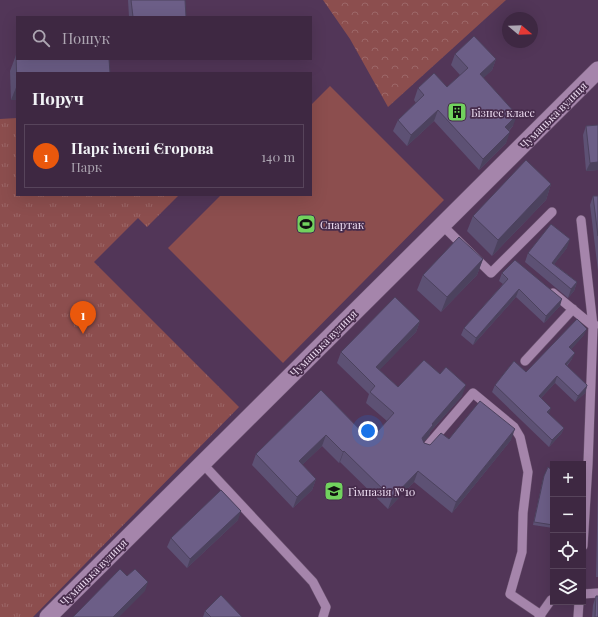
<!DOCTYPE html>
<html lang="uk">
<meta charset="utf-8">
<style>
:root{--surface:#3e2842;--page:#453049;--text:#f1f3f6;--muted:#ada6b2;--line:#57445b;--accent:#ea580c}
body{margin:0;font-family:"Playfair Display",serif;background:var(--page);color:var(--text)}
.controls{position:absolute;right:12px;bottom:12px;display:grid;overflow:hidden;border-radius:0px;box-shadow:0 4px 16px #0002}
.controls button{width:36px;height:36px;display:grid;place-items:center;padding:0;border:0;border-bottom:1px solid var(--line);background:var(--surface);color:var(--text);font:20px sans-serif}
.compass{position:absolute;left:502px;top:12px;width:36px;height:36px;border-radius:50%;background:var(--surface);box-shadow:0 4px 16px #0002;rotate:109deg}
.you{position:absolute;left:368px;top:431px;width:14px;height:14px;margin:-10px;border:3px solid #fff;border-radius:50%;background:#1a73e8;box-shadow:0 0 0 6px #1a73e833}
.badge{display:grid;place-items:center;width:26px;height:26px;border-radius:50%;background:var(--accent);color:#fff;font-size:13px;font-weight:700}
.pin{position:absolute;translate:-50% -33px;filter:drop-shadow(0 1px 2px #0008)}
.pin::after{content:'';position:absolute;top:21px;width:14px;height:12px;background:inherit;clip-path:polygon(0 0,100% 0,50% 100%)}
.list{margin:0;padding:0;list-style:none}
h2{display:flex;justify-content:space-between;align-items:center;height:52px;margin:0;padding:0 16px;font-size:17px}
h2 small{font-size:13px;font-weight:400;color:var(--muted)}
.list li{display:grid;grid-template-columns:26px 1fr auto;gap:12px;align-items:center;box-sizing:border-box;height:64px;margin:0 8px 8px;padding:0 8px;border:1px solid var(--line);border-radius:0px}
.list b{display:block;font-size:15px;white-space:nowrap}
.list p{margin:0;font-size:13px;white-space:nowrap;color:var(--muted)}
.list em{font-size:13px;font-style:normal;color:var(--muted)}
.icon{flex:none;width:22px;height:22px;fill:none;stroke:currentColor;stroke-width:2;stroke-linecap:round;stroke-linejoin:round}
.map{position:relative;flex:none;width:598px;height:617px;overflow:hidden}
.search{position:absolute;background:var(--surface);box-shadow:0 4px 16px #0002;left:16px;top:16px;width:296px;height:44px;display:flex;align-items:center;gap:10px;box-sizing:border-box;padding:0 14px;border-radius:0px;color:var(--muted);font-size:15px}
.panel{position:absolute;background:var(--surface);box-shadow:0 4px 16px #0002;left:16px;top:72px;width:296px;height:124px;border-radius:0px}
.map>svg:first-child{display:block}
.grass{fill:#8c4e4e}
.forest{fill:url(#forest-crowns)}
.park{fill:url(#park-tufts)}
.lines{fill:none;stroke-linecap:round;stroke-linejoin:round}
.lane-casing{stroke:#6b536f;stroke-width:10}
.street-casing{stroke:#6b536f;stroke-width:18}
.lane{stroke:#a585ab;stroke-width:9}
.street{stroke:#a585ab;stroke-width:17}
.wall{fill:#5d5174}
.shaded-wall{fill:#4c425e}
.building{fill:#6c5e87;stroke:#4c425e}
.labels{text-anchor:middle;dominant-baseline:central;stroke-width:3.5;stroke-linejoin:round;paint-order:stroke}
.poi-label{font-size:11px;fill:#efdff3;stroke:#472c4c;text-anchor:start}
.street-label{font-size:11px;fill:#efdff3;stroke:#472c4c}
</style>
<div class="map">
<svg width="598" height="617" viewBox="0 0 598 617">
<defs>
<pattern id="forest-crowns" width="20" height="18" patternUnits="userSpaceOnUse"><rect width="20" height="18" fill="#8c4e4e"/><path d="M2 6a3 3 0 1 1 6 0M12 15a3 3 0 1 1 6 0" fill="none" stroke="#9c6768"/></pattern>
<pattern id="park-tufts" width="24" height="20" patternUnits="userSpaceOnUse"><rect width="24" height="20" fill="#8c4e4e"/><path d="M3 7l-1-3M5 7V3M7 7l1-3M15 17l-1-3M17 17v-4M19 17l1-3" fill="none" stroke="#9c6768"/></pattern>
</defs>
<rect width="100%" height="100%" fill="#523658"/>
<path class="grass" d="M330 86 444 200 283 363 168 248 221 195H311V105Z"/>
<path class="forest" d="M323 0H506L388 107 350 39Z"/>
<path class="park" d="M17 118V195H179L147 227 138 218 94 262 239 407 33 617H0V119Z"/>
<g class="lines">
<g class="lane-casing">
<path id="lane" d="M581 220 593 326 588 464 583 546
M442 225 491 273 552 212
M553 293 593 326 595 325
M525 361 573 309
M424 450 473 393 514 427 520 437 528 472 523 513 522 552 510 594 541 615
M202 463 313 582 326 607 323 617
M583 594 598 593
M539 617 551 600 553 599
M578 617 579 602"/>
</g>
<g class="street-casing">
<path id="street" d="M48 617 598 70"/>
</g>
<use href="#lane" class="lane"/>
<use href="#street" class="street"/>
</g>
<path class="wall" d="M128 0H185L186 17H129Z
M455 54 496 59 492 70 483 78 513 126 509 131 506 143 479 170 434 121 407 146 393 131 398 120 416 103 414 100 418 88 447 87 460 75 451 65Z
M16 55 17 73V100H11L10 71Z
M598 125V170L586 171 583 135 586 126Z
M551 184 546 200 492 256 467 231 473 216Z
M593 196H598V271L590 205Z
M567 248 554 264 577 282 574 291 568 298 525 262 528 253Z
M483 259 477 275 441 312 417 290 423 275Z
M502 273 560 306 544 323 516 297 473 345 461 335 464 328 503 284 499 281Z
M420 321 416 332 379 370 398 387 462 396 430 432 429 436 423 442 424 443 430 445 449 439 511 440 452 513 414 482 388 509 340 462 339 463 322 446 302 465 316 479 312 490 293 508 252 465 256 454 321 390 370 440 387 421 366 403 369 394 337 363 341 352Z
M584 335 571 349 572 359 567 366 587 386 585 393 575 402 555 383 541 398 549 414 564 428 561 434 549 447 492 392 495 385 526 372Z
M548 467 553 471V528L533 525 543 479Z
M598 482V577H596L598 484Z
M238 520 187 568 167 547 171 538Z
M596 596 598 617H592L593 605Z
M205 611 242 617H203Z"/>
<path class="shaded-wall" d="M496 59 492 70 476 85 480 74Z
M17 85V100H11Z
M438 110 434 121 407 146 411 135Z
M517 115 513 126 501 138 505 127Z
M510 132 506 143 479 170 483 159Z
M598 162V170L586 171 590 163Z
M551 184 546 200 492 256 498 240Z
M570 239 567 248 549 271 552 263Z
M483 259 477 275 441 312 447 297Z
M577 282 574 291 568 298 571 289Z
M519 289 516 297 473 345 476 338Z
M562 299 560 306 544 323 546 316Z
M420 321 416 332 372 378 376 367Z
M587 329 584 335 567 354 569 347Z
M575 353 572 359 562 370 565 364Z
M557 376 555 383 537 402 539 396Z
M466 385 462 396 430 432 429 436 418 449 422 438 432 424Z
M587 386 585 393 575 402 578 396Z
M551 408 549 414 547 412Z
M564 428 561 434 549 447 552 440Z
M515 429 511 440 452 513 456 502Z
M326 435 322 446 295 472 299 461Z
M344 451 340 462 339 463 343 452Z
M418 471 414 482 388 509 392 498Z
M316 479 312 490 293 508 297 497Z
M241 511 238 520 187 568 190 559Z
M148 582 145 591 119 617H113Z"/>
<path class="building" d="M131 0H185L186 17H133Z
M474 36 496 59 480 74 517 115 505 127 510 132 483 159 438 110 411 135 398 120 424 95 418 88 434 73 447 87 468 68 455 54Z
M16 55H17V59H109L110 73H17V85Z
M598 125V162L590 163 586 126Z
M526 160 551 184 498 240 473 216Z
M593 196H598V236Z
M551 224 570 239 552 263 577 282 571 289 528 253Z
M459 237 483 259 447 297 423 275Z
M515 260 562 299 546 316 519 289 476 338 464 328 508 279 502 273Z
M395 297 420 321 376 367 398 387 424 360 440 374 446 367 466 385 432 424 433 425 422 438 424 443 430 445 441 433 449 439 480 401 515 429 456 502 418 471 392 498 344 451 343 452 326 435 299 461 316 479 297 497 256 454 321 390 370 440 394 413 370 392 375 386 341 352Z
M577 319 587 329 569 347 575 353 565 364 587 385V386L578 396 557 376 539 396 551 408 547 412 564 428 552 440 495 385 514 361 526 372Z
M548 467 553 471V525L534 522 544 476Z
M221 490 241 511 190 559 171 538Z
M120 569 127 576 135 569 148 582 113 617H73Z
M221 595 242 617H211L205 611Z
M596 596H598V617H595Z"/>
<defs>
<g id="building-square" transform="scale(1)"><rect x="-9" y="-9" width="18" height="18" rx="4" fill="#71d25e" stroke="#472c4c"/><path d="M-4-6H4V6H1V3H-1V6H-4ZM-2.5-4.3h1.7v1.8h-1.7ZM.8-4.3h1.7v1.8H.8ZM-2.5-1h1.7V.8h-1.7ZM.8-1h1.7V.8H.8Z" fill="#111"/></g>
<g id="stadium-square" transform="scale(1)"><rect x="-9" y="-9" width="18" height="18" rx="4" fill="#71d25e" stroke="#472c4c"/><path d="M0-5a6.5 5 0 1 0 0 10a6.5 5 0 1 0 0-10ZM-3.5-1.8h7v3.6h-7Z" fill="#111"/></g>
<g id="school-square" transform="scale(1)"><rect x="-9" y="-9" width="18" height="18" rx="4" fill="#71d25e" stroke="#472c4c"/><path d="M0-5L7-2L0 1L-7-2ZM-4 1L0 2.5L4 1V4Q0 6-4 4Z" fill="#111"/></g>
</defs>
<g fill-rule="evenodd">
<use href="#building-square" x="457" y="112"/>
<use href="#stadium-square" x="306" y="224"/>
<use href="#school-square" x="334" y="491"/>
</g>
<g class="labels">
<g class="poi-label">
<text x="471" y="112">Бізнес класс</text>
<text x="320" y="224">Спартак</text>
<text x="348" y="491">Гімназія №10</text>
</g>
<g class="street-label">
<text transform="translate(553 115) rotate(-45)">Чумацька вулиця</text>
<text transform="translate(323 343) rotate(-45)">Чумацька вулиця</text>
<text transform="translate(93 572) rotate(-45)">Чумацька вулиця</text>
</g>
</g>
</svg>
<div class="controls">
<button>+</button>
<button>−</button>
<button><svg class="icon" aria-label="locate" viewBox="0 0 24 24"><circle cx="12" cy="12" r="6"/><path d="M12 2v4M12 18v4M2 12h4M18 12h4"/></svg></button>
<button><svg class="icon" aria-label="layers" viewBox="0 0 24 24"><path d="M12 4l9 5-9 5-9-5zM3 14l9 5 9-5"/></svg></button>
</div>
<svg class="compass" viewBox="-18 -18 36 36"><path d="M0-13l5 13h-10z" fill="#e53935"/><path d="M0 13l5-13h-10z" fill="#ada6b2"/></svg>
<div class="you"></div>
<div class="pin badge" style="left:83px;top:334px">1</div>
<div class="search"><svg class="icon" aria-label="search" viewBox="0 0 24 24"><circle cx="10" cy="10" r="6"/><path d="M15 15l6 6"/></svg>Пошук</div>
<section class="panel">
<h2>Поруч<small></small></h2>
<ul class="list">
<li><span class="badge">1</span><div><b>Парк імені Єгорова</b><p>Парк</p></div><em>140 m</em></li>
</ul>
</section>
</div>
